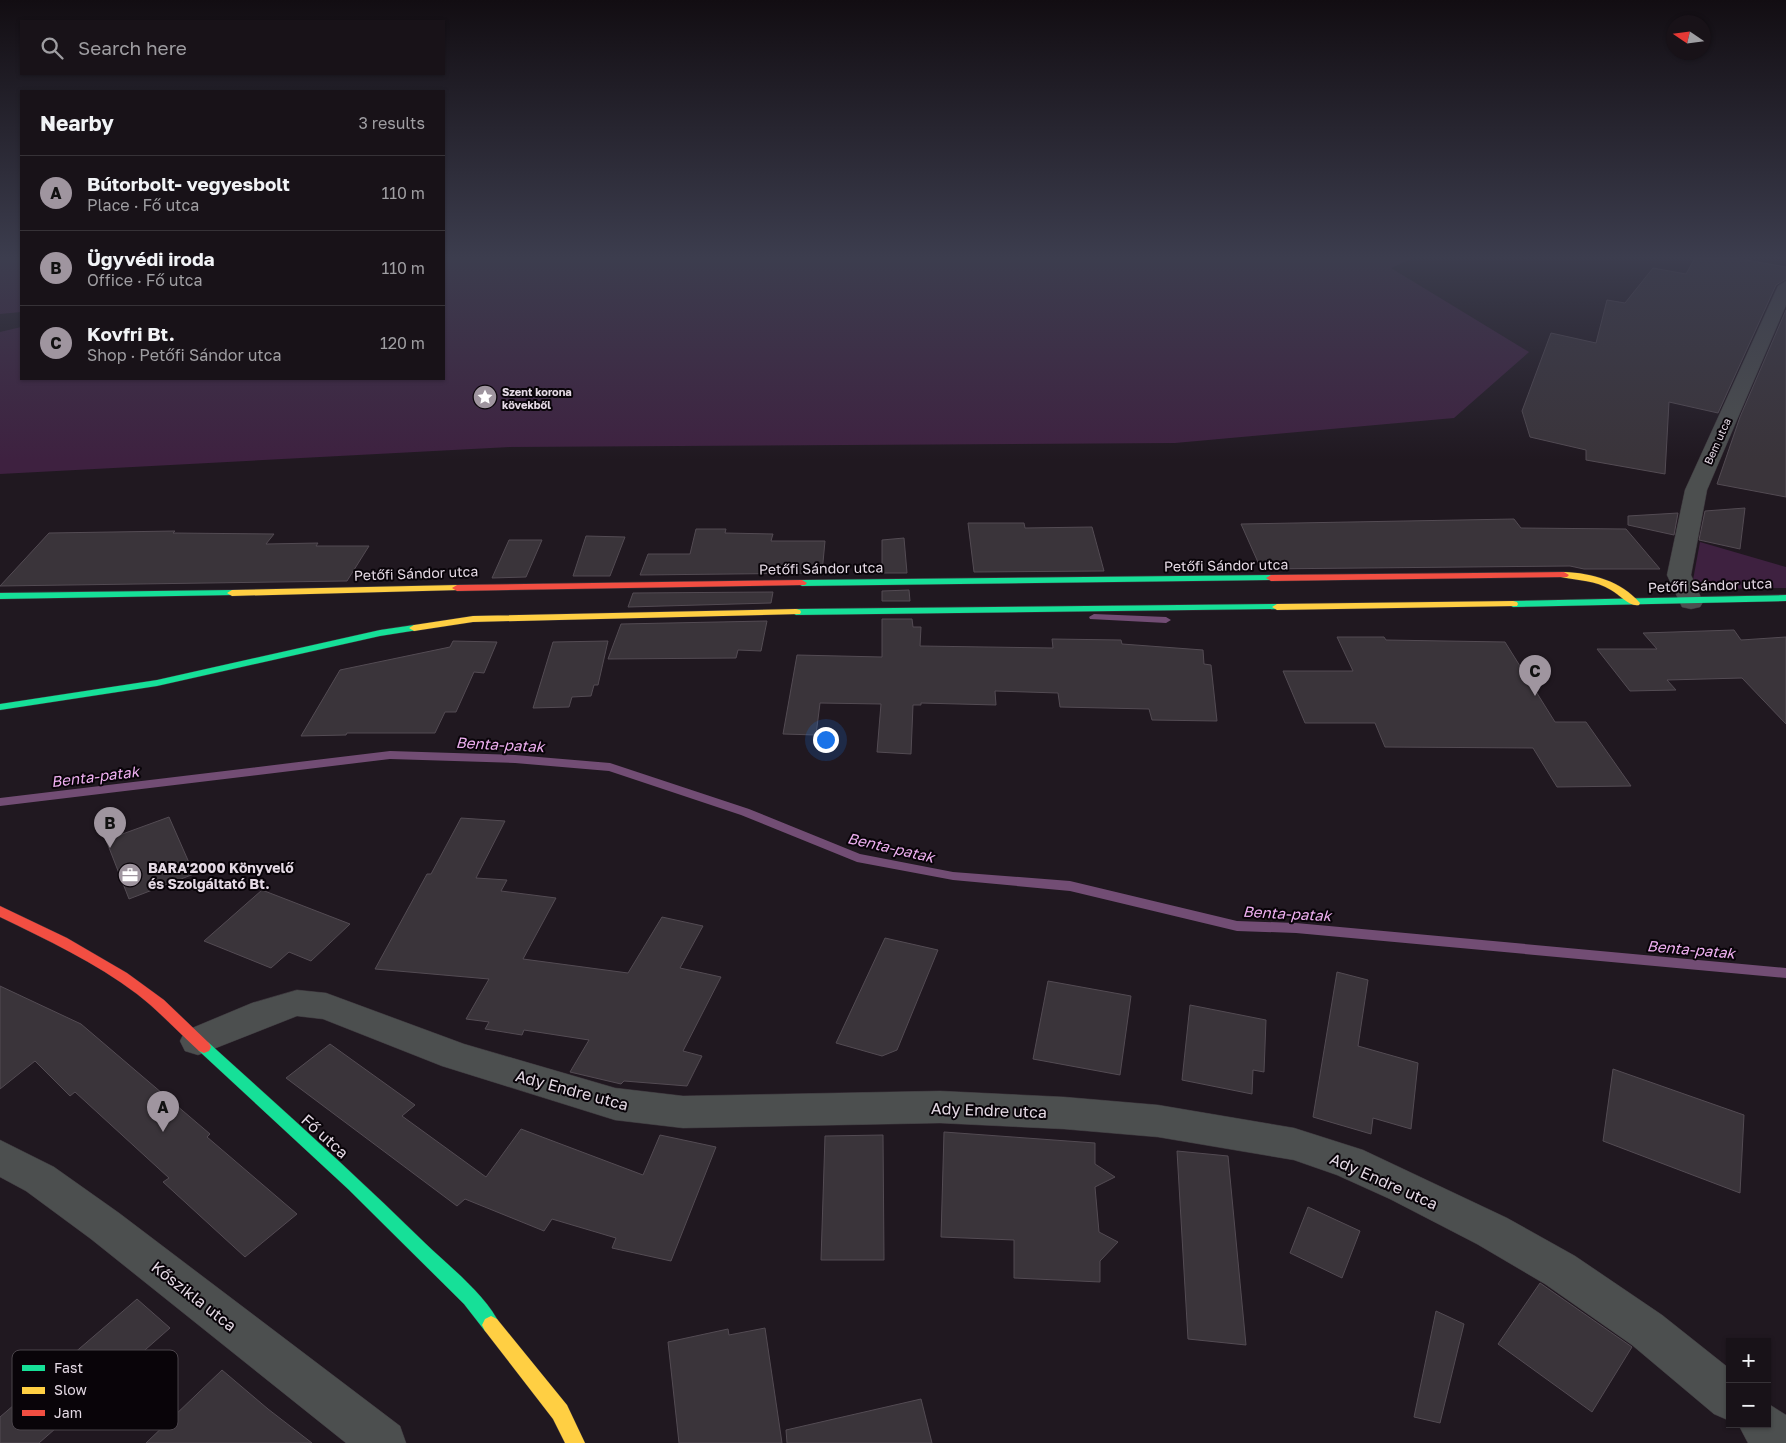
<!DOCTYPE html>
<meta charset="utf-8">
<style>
:root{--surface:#181218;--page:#211b21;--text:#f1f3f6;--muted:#9f9ea2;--line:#363237;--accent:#9f959f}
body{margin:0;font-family:"Golos Text",sans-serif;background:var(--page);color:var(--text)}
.controls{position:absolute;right:15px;bottom:15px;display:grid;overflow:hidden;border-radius:0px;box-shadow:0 1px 4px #0004}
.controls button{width:45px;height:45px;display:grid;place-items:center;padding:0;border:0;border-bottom:1px solid var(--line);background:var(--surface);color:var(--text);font:25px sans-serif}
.compass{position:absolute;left:1666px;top:15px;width:45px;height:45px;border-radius:50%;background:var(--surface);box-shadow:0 1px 4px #0004;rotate:283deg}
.you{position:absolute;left:825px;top:739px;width:18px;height:18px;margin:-12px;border:4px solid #fff;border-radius:50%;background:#1a73e8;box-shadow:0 0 0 8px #1a73e833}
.badge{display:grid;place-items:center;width:32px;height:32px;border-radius:50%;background:var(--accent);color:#111;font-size:16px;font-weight:700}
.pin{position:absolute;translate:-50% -41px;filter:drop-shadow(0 1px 2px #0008)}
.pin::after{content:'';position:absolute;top:26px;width:18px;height:15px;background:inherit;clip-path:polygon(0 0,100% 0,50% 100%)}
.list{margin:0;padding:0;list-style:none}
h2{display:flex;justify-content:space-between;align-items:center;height:65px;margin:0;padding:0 20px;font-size:21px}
h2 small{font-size:16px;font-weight:400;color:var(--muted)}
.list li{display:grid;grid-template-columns:32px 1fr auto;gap:15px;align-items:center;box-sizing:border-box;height:75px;padding:0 20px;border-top:1px solid var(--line)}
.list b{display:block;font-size:19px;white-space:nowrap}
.list p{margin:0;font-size:16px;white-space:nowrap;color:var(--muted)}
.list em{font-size:16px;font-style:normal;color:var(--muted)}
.icon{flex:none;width:28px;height:28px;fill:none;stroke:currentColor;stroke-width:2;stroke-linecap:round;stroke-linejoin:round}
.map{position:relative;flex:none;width:1786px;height:1443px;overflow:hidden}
.search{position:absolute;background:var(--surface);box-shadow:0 1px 4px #0004;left:20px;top:20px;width:425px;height:55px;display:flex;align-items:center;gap:12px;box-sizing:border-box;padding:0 18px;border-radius:0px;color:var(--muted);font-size:19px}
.panel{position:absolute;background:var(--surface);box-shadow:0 1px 4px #0004;left:20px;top:90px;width:425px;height:290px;border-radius:0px}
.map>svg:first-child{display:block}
.green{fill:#3e2140}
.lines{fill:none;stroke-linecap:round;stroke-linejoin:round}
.stream{fill:#724d74;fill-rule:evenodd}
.building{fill:#3a343a;stroke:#534b53}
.street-casing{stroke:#3b343b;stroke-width:1}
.fast-casing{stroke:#3b343b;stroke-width:1}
.slow-casing{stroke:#3b343b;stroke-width:1}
.jam-casing{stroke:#3b343b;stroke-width:1}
.street{fill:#4c4f4f;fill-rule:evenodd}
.fast{fill:#16e098;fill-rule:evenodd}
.slow{fill:#ffcf43;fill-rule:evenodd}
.jam{fill:#f24e42;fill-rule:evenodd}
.labels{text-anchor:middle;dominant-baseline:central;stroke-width:4;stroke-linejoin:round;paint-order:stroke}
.far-poi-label{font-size:11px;font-weight:bold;fill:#e4d9e4;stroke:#090409;text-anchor:start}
.far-street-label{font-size:11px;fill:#e4d9e4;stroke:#090409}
.street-label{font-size:14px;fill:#e4d9e4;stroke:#090409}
.poi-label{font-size:14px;font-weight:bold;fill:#e4d9e4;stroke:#090409;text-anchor:start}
.water-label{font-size:15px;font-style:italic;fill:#eeaff0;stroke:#090409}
.near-street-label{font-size:16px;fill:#e4d9e4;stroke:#090409}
.key{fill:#090409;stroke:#4b444b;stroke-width:1}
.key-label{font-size:14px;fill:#e4d9e4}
</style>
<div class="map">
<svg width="1786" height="1443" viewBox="0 0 1786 1443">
<rect width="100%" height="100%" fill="#201820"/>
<path class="green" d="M0 258H21V312L0 314Z
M444 258H1413L1391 268 1529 352 1454 418 1175 443 510 447 0 474V332L21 327V379H444Z
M1700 542 1786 567V588L1714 589 1693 580Z"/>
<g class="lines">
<path class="stream" d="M1094 614 1166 617 1171 620 1166 623 1090 619 1089 617Z
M390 751 515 755 610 763 749 809 860 854 953 872 1070 881 1237 921 1296 923 1786 968V978L1296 933 1237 931 1070 891 953 880 857 862 741 815 609 771 515 763 390 759 0 806V798Z"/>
</g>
<path class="building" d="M1695 258H1735L1786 267V279L1776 285 1718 413 1669 402 1665 474 1586 460V450L1530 437 1522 411 1551 333 1596 343 1607 300 1625 303 1653 268 1686 274Z
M1786 310V497L1717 484 1740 417Z
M1745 508 1740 549 1699 540 1705 511Z
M1678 513 1674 535 1628 525V516Z
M1514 519 1521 528 1626 529 1660 569H1584L1570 566 1261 569 1241 524Z
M968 523H1024L1025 528 1092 527 1104 571 974 572Z
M696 529H726L725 533 773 534 771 541H825L822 573 640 575 648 554H690Z
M175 531 173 533 274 534 266 544 318 543 316 546H369L347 581 0 586 49 533Z
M586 536 625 537 610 576H573Z
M904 538 907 573H882V540Z
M509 540H542L526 577 492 578Z
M909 590 910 601H882V591Z
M773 592 771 603 628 607 633 593Z
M882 619H912L913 627H921L920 646 1053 648 1052 639 1121 640 1122 644 1203 650 1204 664 1211 665 1217 721 1152 720 1149 709 1060 707 1058 693 995 691 996 705 921 703V705H913L911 754 877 752 881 704 820 703 816 735 783 734 797 655 882 657Z
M767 621 761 651 738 650 736 658 608 659 621 624Z
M1734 630 1741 640 1786 637V724L1742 678 1667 680 1676 690 1630 691 1597 649H1657L1643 633Z
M1337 637H1384L1386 640 1505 642 1555 722H1586L1631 786 1557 787 1533 748 1385 747 1375 723H1305L1283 671H1353Z
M453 641 497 642 484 673 474 672 456 712H445L435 733H347L346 735 301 736 340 670 450 647Z
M608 641 598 685H594L591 696 572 697 569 707 533 708 553 642Z
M169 817 194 874 129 899 106 840Z
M461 818 505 821 476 878 507 880 501 891 556 898 523 959 628 973 662 917 703 926 680 968 721 977 683 1051 702 1056 687 1086 624 1081 621 1084 570 1072 589 1040 524 1030 522 1035 485 1029 489 1022 466 1019 489 979 375 969 427 874H431Z
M262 890 350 924 311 961 289 952 271 968 204 941Z
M885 938 938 950 897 1050 882 1056 836 1043Z
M1337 972 1368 980 1358 1046 1418 1063 1411 1129 1373 1118 1371 1134 1313 1117Z
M1048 981 1131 996 1120 1075 1033 1059Z
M0 986 81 1024 210 1134 207 1137 297 1214 245 1257 163 1182 169 1178 75 1092 70 1096 35 1061 0 1089Z
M1190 1005 1266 1020 1264 1072 1253 1070 1252 1094 1182 1080Z
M330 1044 415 1105 402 1116 486 1177 521 1129 643 1175 660 1135 716 1147 671 1261 612 1248 616 1238 552 1219 544 1231 465 1199 457 1206 286 1078Z
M1613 1069 1744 1115 1740 1193 1603 1141Z
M944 1132 1095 1143V1164L1115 1177 1095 1187 1099 1232 1118 1242 1100 1261V1282L1014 1278V1240L941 1237Z
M883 1135 884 1260H821L825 1136Z
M1177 1151 1228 1156 1246 1345 1188 1339Z
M1308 1207 1360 1231 1342 1278 1290 1253Z
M1540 1283 1632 1347 1592 1412 1498 1344Z
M137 1299 170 1328 39 1443H0V1417Z
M1436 1311 1464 1324 1440 1423 1414 1417Z
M765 1328 782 1443H679L668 1342 728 1329 729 1335Z
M222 1370 268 1409 312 1443H146Z
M921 1399 932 1443H787L786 1430Z"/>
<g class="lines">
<g class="street-casing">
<path id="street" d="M1786 281V305L1707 490 1691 575 1703 602 1700 607 1691 609 1682 607 1667 575 1685 490 1778 286Z
M297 990 326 993 464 1044 615 1088 683 1096 940 1091 1064 1097 1158 1105 1294 1128 1363 1150 1507 1218 1575 1256 1662 1315 1730 1369V1421L1714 1414 1632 1345 1545 1284 1477 1244 1390 1199 1337 1175 1294 1160 1158 1137 1064 1129 940 1123 683 1128 615 1120 442 1066 323 1019 297 1016 198 1055 185 1051 180 1041 185 1031 252 1003Z
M0 1140 54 1167 119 1213 400 1426 406 1443H346L91 1239 26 1191 0 1177Z
M1767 1403 1786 1415V1443H1748L1738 1424H1767Z"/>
</g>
<g class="fast-casing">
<path id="fast" d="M1271 575 1276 578 1274 580 802 586 797 583 802 580Z
M232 590 235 591 237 593 235 595 0 599V593Z
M1786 595V601L1513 607 1508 604 1513 601Z
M1277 604 1282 607 1281 609 796 615 791 612 796 609Z
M414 625 419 628 418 630 380 636 157 686 0 710V704L157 680 380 630Z
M204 1041 209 1043C282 1109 356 1175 426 1244 449 1266 488 1297 500 1325L497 1331 491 1334 485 1331 464 1304 348 1189 199 1051 197 1047 199 1043Z"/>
</g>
<g class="slow-casing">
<path id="slow" d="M1564 572C1592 573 1621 581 1640 603L1639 605C1629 607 1620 595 1611 590 1595 580 1579 581 1561 577L1559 575Z
M457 585 462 588 460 590 232 596 227 593 232 590Z
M1513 601 1517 602 1518 604 1517 606 1277 610 1272 607 1277 604Z
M796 609 800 610 801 612 800 614 473 622 414 631 409 628 414 625 473 616Z
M491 1316 497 1319 567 1405 585 1443H565L553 1419 485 1331 482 1325 485 1319Z"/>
</g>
<g class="jam-casing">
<path id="jam" d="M1564 572 1569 575 1567 577 1271 581 1266 578 1271 575Z
M802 580 807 583 805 585 457 591 452 588 457 585Z
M0 906 67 938 127 973 164 1000 209 1043 211 1047 209 1051 204 1053 199 1051C178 1032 159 1011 137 994 95 962 47 940 0 917Z"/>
</g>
<use href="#street" class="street"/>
<use href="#fast" class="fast"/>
<use href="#slow" class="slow"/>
<use href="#jam" class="jam"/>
</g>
<linearGradient id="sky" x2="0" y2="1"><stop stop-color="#120d12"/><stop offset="0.56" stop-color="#3c3d4e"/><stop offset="1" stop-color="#3c3d4e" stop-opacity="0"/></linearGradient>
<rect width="1786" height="460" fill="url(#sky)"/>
<defs>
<g id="sight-disc" transform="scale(1.25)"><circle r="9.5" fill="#9f959f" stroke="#090409"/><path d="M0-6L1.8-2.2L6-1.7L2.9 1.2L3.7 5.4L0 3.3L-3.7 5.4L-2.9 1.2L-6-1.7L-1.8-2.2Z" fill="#fff"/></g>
<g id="office-disc" transform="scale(1.25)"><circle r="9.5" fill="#9f959f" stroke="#090409"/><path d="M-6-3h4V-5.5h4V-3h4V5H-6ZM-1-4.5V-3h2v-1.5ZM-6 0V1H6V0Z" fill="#fff"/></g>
</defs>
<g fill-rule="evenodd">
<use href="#sight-disc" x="485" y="397"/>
<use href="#office-disc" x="130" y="875"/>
</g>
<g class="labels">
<g class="far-poi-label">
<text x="502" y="391">Szent korona<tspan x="502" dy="13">kövekből</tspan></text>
</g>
<g class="far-street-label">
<text transform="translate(1717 441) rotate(-66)">Bem utca</text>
</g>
<g class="street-label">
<text transform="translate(1226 565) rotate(-1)">Petőfi Sándor utca</text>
<text transform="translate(821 568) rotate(-1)">Petőfi Sándor utca</text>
<text transform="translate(416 573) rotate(-2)">Petőfi Sándor utca</text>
<text transform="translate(1710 585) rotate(-2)">Petőfi Sándor utca</text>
</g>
<g class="poi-label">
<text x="148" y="867">BARA'2000 Könyvelő<tspan x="148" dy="16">és Szolgáltató Bt.</tspan></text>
</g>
<g class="water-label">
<text transform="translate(500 744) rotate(3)">Benta-patak</text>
<text transform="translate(95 776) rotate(-7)">Benta-patak</text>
<text transform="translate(891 847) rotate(13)">Benta-patak</text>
<text transform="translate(1287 913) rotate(3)">Benta-patak</text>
<text transform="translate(1691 949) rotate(5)">Benta-patak</text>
</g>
<g class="near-street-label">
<text transform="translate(572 1090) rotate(15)">Ady Endre utca</text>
<text transform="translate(989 1110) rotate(2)">Ady Endre utca</text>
<text transform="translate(325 1136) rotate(42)">Fő utca</text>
<text transform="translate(1384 1181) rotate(24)">Ady Endre utca</text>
<text transform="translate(194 1296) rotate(38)">Kőszikla utca</text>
</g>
</g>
<rect x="12" y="1350" width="166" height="80" rx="8" class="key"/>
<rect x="22" y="1365" width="23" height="6" fill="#16e098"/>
<rect x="22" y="1387" width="23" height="7" fill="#ffcf43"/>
<rect x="22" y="1410" width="23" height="6" fill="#f24e42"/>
<g class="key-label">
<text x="54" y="1373">Fast</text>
<text x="54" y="1395">Slow</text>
<text x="54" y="1418">Jam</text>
</g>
</svg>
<div class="controls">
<button>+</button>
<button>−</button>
</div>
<svg class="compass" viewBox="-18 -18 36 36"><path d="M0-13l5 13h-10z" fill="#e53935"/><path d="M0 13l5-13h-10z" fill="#9f9ea2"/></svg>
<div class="you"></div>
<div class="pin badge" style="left:163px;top:1132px">A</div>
<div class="pin badge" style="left:110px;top:848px">B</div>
<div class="pin badge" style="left:1535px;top:696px">C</div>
<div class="search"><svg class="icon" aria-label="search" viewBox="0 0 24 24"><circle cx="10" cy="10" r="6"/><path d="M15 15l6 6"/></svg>Search here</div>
<section class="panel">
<h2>Nearby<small>3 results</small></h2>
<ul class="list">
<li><span class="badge">A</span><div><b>Bútorbolt- vegyesbolt</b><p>Place · Fő utca</p></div><em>110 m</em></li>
<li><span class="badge">B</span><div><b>Ügyvédi iroda</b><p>Office · Fő utca</p></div><em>110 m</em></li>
<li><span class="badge">C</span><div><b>Kovfri Bt.</b><p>Shop · Petőfi Sándor utca</p></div><em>120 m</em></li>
</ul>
</section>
</div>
